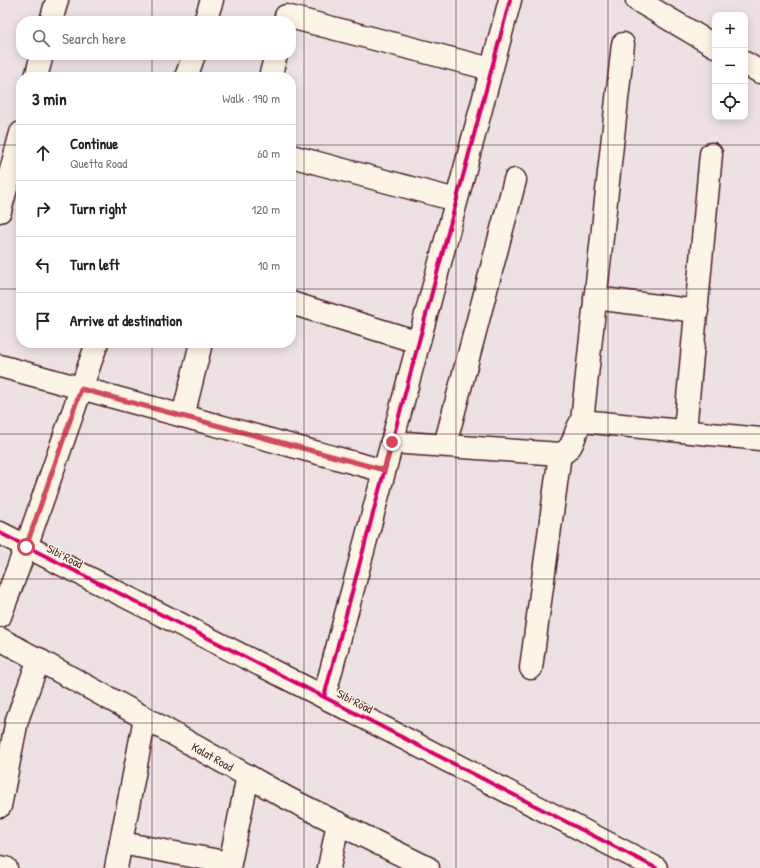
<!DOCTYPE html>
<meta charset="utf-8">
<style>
:root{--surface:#fff;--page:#f6f6f6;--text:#202124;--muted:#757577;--line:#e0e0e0}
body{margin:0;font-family:"Patrick Hand",sans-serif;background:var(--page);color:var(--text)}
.controls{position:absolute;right:12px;top:12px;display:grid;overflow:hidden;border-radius:8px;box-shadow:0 2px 10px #0003}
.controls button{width:36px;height:36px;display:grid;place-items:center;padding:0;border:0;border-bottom:1px solid var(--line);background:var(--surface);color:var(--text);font:20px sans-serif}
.stop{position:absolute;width:12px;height:12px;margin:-9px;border:3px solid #d1495b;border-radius:50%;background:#fff}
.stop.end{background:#d1495b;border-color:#fff;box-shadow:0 1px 4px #0008}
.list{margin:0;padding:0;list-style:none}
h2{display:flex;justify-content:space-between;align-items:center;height:52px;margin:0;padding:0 16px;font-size:17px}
h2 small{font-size:13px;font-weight:400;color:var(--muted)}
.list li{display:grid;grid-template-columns:26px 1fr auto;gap:12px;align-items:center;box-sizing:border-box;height:56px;padding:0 16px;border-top:1px solid var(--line)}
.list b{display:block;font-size:15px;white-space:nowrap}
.list p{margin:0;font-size:13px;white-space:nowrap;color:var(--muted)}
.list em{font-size:13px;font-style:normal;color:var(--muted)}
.icon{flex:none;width:22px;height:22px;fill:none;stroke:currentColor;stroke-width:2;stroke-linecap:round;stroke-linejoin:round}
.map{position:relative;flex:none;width:760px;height:868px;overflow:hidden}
.search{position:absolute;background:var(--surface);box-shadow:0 2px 10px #0003;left:16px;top:16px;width:280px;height:44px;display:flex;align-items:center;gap:10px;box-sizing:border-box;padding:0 14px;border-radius:16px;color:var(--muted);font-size:15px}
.panel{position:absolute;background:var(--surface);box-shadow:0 2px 10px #0003;left:16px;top:72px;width:280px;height:276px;border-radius:16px}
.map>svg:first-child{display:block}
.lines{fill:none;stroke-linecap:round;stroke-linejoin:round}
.minor-casing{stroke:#4a1f2b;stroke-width:25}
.minor{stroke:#fcf5e5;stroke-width:22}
.cycleway-casing{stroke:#fcf5e5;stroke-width:6}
.cycleway{stroke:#d6006c;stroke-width:4}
.route{stroke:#d1495b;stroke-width:5}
.grid{fill:none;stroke:#4a1f2b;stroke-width:1;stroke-opacity:0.55}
.labels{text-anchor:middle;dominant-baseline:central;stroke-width:3;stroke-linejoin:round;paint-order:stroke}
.street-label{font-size:12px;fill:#4a1f2b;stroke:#fcf5e5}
</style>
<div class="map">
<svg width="760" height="868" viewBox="0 0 760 868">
<rect width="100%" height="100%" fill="#ede1e4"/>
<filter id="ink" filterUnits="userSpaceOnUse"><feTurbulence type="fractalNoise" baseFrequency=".025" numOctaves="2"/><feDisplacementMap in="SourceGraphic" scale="8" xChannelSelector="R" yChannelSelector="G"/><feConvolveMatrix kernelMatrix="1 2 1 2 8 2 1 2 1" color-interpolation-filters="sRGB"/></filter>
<g filter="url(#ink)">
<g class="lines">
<g class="minor-casing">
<g id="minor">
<path d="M637 0 715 46"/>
<path d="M286 16 491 69"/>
<path d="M51 21 57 0"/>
<path d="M205 21 212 0"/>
<path d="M745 63 760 72"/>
<path d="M36 77 42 55"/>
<path d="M186 77 194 55"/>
<path d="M270 77 276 55"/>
<path d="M291 156 456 200"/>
<path d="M0 211 21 133"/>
<path d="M595 298 697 311"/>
<path d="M291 303 418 342"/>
<path d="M0 366 384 471"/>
<path d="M183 416 201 343"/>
<path d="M582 421 760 439"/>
<path d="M685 430 711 154"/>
<path d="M392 442 560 454C576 449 573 431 582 421L623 44"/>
<path d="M445 445 515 180"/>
<path d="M0 533 324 697 656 868"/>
<path d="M0 616 26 547 97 343"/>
<path id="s1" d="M0 639 145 718 287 798 428 868"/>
<path d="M531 668 560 454"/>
<path d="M324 697 510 0"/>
<path d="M0 806 17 720 39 659"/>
<path d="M121 843 230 863"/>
<path d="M0 867 6 868"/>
<path d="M116 868 145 718"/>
<path d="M229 868 248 776"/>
<path d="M329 868 338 823"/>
</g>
</g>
<use href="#minor" class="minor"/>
<g class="cycleway-casing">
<path id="cycleway" d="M0 533 324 697 656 868
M324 697 510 0"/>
</g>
<use href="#cycleway" class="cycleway"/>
</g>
</g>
<g class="lines" filter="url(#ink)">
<path class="route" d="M26 547 81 389 384 470 392 442"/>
</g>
<path class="grid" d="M152 0V21M304 0V868M456 0V868M608 0V868M152 55V77M0 145H21M291 145H760M0 289H21M291 289H760M152 343V868M0 434H760M0 579H760M0 723H760"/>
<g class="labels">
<g class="street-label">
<text transform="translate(65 556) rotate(27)">Sibi Road</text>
<text transform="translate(355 701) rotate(27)">Sibi Road</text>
<text stroke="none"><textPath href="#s1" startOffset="243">Kalat Road</textPath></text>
</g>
</g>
</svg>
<div class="controls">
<button>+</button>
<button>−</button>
<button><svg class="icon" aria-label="locate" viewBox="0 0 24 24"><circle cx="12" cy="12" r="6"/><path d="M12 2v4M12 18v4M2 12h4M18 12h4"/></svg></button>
</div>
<div class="stop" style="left:26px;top:547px"></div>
<div class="stop end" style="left:392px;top:442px"></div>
<div class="search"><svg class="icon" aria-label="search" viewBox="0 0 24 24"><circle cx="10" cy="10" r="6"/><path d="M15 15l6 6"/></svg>Search here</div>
<section class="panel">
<h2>3 min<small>Walk · 190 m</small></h2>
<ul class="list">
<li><svg class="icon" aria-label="ahead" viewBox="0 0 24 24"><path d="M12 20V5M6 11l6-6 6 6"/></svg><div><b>Continue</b><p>Quetta Road</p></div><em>60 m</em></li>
<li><svg class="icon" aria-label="right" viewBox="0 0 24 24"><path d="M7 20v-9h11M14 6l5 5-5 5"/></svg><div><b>Turn right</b></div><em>120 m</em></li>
<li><svg class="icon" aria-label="left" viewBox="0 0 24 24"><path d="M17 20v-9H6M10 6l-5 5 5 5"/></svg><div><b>Turn left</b></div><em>10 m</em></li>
<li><svg class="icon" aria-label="arrive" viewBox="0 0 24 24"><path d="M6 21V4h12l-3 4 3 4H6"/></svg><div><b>Arrive at destination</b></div></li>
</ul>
</section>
</div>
